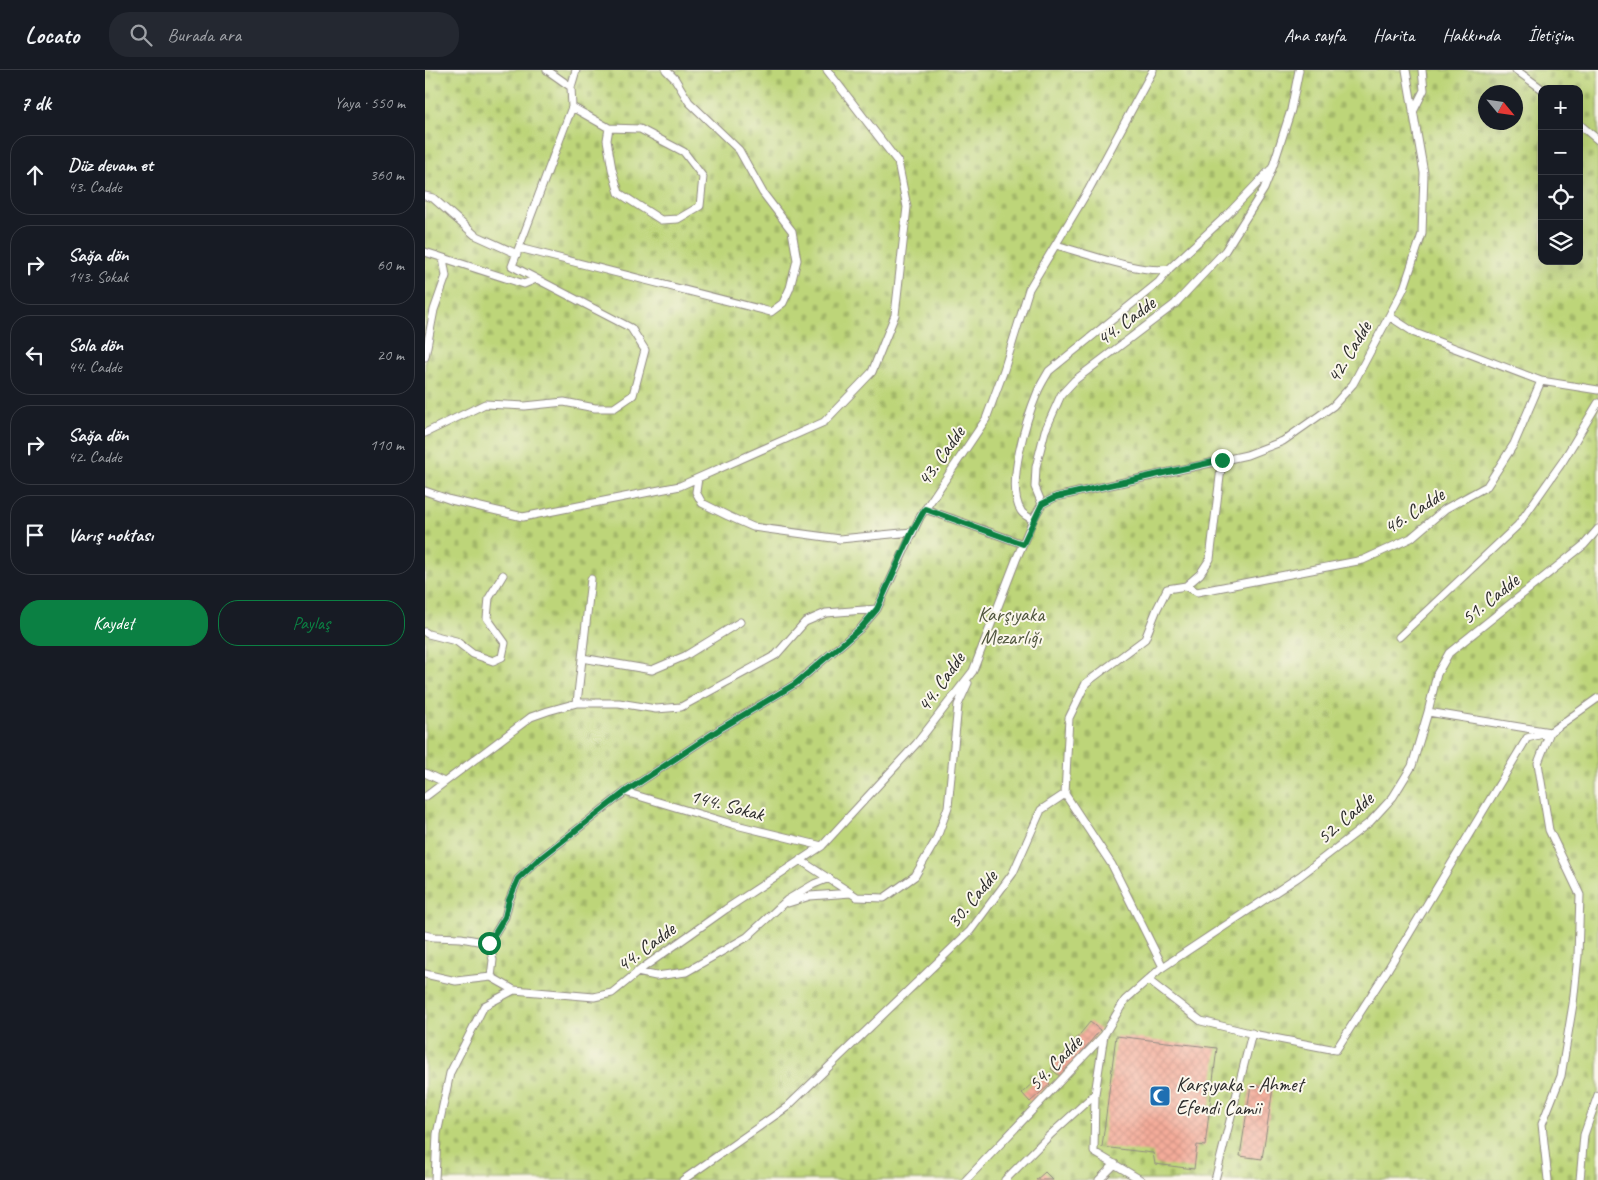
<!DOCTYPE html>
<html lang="tr">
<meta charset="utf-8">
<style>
:root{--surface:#171b24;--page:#242831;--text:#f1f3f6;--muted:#9ea1a6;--line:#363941;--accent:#0b8043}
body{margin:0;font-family:Caveat,sans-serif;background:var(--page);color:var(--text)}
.controls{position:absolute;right:15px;top:15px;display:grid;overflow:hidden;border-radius:10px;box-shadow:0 5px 20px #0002}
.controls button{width:45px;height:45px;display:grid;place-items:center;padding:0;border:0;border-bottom:1px solid var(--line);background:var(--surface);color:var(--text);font:25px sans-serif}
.compass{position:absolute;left:1053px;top:15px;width:45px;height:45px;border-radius:50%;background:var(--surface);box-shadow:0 5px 20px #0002;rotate:119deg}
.stop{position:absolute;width:15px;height:15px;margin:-11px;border:4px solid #0b8043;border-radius:50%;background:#fff}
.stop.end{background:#0b8043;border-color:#fff;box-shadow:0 1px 5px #0008}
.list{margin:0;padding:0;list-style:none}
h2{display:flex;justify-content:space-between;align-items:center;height:65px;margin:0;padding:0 20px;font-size:21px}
h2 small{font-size:16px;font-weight:400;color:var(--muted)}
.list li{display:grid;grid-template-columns:32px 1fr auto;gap:15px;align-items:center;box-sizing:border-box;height:80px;margin:0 10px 10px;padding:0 10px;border:1px solid var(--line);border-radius:20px}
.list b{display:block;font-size:19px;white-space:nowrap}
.list p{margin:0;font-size:16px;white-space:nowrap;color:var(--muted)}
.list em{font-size:16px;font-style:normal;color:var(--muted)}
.actions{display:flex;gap:10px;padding:15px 20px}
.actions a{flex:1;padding:11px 0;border:1px solid var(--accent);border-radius:20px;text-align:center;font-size:18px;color:var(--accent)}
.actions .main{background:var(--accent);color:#fff}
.icon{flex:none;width:28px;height:28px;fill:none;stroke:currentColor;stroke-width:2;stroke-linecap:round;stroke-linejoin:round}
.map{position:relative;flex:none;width:1173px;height:1110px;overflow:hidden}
header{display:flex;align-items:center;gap:30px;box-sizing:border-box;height:70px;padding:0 25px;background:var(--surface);border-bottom:1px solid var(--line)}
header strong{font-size:24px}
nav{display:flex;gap:28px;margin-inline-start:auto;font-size:18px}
.search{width:350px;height:45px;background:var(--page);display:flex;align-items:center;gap:12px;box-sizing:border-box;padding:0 18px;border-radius:20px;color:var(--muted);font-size:19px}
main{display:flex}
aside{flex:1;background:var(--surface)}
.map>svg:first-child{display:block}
.cemetery{fill:url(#cemetery-stones);stroke:#748052;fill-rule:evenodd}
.building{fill:url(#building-cross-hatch)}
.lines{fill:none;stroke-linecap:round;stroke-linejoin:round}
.service-casing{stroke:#918b82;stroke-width:9}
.service{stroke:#fff;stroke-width:7}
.route{stroke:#0b8043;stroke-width:6}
.labels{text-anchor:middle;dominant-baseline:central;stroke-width:4;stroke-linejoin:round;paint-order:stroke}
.street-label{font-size:20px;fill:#2b2b2b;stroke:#fbf7ec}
.park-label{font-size:20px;fill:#50563e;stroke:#fbf7ec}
.poi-label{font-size:20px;fill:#2b2b2b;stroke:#fbf7ec;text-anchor:start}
</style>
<header>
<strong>Locato</strong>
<div class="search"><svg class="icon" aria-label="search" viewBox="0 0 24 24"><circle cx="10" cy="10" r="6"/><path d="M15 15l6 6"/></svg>Burada ara</div>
<nav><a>Ana sayfa</a><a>Harita</a><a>Hakkında</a><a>İletişim</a></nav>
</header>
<main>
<aside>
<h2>7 dk<small>Yaya · 550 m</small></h2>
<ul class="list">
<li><svg class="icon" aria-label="ahead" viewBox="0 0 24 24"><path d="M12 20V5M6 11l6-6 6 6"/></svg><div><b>Düz devam et</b><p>43. Cadde</p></div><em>360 m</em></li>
<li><svg class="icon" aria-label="right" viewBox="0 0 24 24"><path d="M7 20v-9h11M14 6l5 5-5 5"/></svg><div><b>Sağa dön</b><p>143. Sokak</p></div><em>60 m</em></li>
<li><svg class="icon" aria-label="left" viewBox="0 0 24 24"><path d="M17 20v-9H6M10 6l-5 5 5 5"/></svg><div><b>Sola dön</b><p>44. Cadde</p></div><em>20 m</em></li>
<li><svg class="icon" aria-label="right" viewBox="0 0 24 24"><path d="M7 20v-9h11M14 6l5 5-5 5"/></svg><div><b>Sağa dön</b><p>42. Cadde</p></div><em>110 m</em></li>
<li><svg class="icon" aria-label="arrive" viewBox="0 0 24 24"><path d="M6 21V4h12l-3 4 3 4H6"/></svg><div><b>Varış noktası</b></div></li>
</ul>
<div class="actions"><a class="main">Kaydet</a><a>Paylaş</a></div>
</aside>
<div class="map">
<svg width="1173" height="1110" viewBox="0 0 1173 1110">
<defs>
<pattern id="cemetery-stones" width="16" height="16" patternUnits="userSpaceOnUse" patternTransform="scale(1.25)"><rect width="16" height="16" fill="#bdd579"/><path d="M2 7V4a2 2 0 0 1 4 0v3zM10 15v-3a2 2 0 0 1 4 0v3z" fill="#a3b769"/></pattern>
<pattern id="building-cross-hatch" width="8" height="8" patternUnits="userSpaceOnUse" patternTransform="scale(1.25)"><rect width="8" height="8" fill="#f4ac9a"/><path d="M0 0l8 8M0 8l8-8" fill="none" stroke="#d19485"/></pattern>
</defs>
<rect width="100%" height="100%" fill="#fbf7ec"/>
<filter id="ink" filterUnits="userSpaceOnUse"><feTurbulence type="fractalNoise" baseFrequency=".02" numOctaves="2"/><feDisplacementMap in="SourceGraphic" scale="10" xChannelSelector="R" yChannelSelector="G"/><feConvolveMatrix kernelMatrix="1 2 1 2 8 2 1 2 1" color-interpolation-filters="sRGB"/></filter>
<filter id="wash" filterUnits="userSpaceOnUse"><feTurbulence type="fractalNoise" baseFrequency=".0096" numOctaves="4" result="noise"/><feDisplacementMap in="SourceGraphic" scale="20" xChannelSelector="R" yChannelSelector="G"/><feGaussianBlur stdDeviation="1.12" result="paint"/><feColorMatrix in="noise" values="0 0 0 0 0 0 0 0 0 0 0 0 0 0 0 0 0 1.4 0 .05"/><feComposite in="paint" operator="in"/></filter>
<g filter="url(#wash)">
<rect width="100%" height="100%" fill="#f7ebd8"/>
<path class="cemetery" d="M0 0H1173V1110H0ZM1117 19H1154V191H1117ZM1060 22H1090V52H1060Z"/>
<g id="blocks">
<path class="building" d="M665 952 675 960 636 1007 626 999Z
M691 966 792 978 780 1076 772 1075 769 1099 730 1094 728 1083 677 1077Z
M616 1005 625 1014 605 1032 597 1023Z
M826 1015 848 1018 837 1089 815 1086Z
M620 1102 628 1110H611Z"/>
</g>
</g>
<g filter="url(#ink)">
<use href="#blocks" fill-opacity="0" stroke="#918b82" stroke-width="1"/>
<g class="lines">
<g class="service-casing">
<path id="service" d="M1091 0 1117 19
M146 17 151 0
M147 37 184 58 215 59 259 82 278 107 275 136 253 149 236 150 194 123 187 99 182 70 184 58
M988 42 999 20 997 0
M1154 54 1173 70
M0 126 8 128 50 165 92 184
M631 175C659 183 717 204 744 199L802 145 845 100
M94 178 346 242 358 233 365 218 372 190 367 161 338 123 314 80 264 32 250 9 241 0
M0 182 99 214 111 209
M0 287 9 240 21 206 18 188
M1116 311 1173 320
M0 363 60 334 100 336 139 332 170 338H189L208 325 220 280 206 258 87 196 147 37 146 17 122 0
M797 390 785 489 775 504 761 516 772 522 938 490 986 468 1020 439 1062 416 1089 374 1116 311 990 263 964 246
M273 408 271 422 277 433 303 446 328 457 415 469 487 462
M0 421 26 430 98 447 255 416 399 352 447 302 470 245 482 137 473 92 402 0
M617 434 631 427 822 385 858 371 908 336 928 314 979 218 997 164 999 103 981 0
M617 434 610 417 611 397 620 361 636 325 650 310 750 234 800 181 839 119 848 96 866 40 874 0
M500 439 598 474
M608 450C604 447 598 445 596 441 580 416 602 347 613 321 616 314 620 308 624 301L734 212 744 199
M0 562 3 564 31 571 48 584 68 591 77 587 80 573 62 548 64 528 78 505
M974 567 1093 455 1138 391 1173 333
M157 588 227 600 260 586 315 552
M152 633 166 509
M1003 642 1012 604 1024 583 1159 475 1173 459
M0 703 19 712
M200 722 307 754 397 776
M640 724 687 795 738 897
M0 727 106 647 123 641 152 633H194L231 639 256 637 351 585 380 552 401 543 452 539
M375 790 432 827 459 828 490 806 511 770 523 737 533 635 543 613
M363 833 385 826 426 823
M0 865 8 867 36 868 64 873 80 847 84 831 93 809 113 790 200 722 295 659 370 614 436 558 452 539 495 447 561 349 579 300 604 219 664 119 728 0
M64 873 68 890 66 907 89 920 169 927 187 923 219 897 301 839 397 776 492 673 548 601 591 490 608 450 617 434
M212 902 231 906 261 902 322 867 362 830 389 814 404 808
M0 904 31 911 66 907
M723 910 776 951 833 965 911 980 963 899 1102 668 1122 663
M670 1024 669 1082 716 1110
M10 1110 12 1064 25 1003 59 936 89 920
M258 1110 362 1037 545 861 588 803 616 740 640 724 644 648 661 613 720 569 732 539 742 519 761 516
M541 1110 679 965 700 930 735 899 875 806 945 752 968 727 987 696 1003 642 1125 662 1173 628
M580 1110 625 1065 670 1024 679 965
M674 1110 690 1094
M790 1110 827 963
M1123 1110 1117 1054 1136 1006 1148 934 1153 886 1155 825 1124 760 1113 693 1125 662
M1155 1110 1159 1065 1173 1025"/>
</g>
<use href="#service" class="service"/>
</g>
</g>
<g class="lines" filter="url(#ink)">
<path class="route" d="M64 873 80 847 84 830 93 809 113 790 200 722 295 659 370 614 436 558 452 539 487 462 500 439 598 474 617 434 631 427 797 390"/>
</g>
<defs>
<g id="mosque-square" transform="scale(1.125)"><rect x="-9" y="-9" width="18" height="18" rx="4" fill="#1f6fb2" stroke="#fbf7ec"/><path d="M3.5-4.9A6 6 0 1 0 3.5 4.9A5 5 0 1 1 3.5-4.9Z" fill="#fff"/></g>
</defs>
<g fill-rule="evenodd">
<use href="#mosque-square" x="735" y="1026"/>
</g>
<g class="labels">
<g class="street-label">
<text transform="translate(701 251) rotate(-37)">44. Cadde</text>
<text transform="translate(924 282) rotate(-59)">42. Cadde</text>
<text transform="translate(516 386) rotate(-55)">43. Cadde</text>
<text transform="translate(989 441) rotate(-33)">46. Cadde</text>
<text transform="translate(1065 529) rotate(-39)">51. Cadde</text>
<text transform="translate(516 612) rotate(-55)">44. Cadde</text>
<text transform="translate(302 735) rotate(15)">144. Sokak</text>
<text transform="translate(920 748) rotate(-41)">52. Cadde</text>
<text transform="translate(547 829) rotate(-51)">30. Cadde</text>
<text transform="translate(221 877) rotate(-37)">44. Cadde</text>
<text transform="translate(630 993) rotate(-46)">54. Cadde</text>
</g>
<g class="park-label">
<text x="586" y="544">Karşıyaka<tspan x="586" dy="23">Mezarlığı</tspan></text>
</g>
<g class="poi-label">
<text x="751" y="1014">Karşıyaka - Ahmet<tspan x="751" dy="23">Efendi Camii</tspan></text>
</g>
</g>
</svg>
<div class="controls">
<button>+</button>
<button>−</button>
<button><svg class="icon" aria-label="locate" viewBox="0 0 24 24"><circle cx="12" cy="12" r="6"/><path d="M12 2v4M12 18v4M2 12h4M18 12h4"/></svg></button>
<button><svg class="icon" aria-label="layers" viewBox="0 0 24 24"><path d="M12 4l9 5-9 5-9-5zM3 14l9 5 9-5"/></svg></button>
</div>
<svg class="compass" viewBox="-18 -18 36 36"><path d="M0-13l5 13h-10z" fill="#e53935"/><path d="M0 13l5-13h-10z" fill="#9ea1a6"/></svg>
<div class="stop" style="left:64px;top:873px"></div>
<div class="stop end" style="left:797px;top:390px"></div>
</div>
</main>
